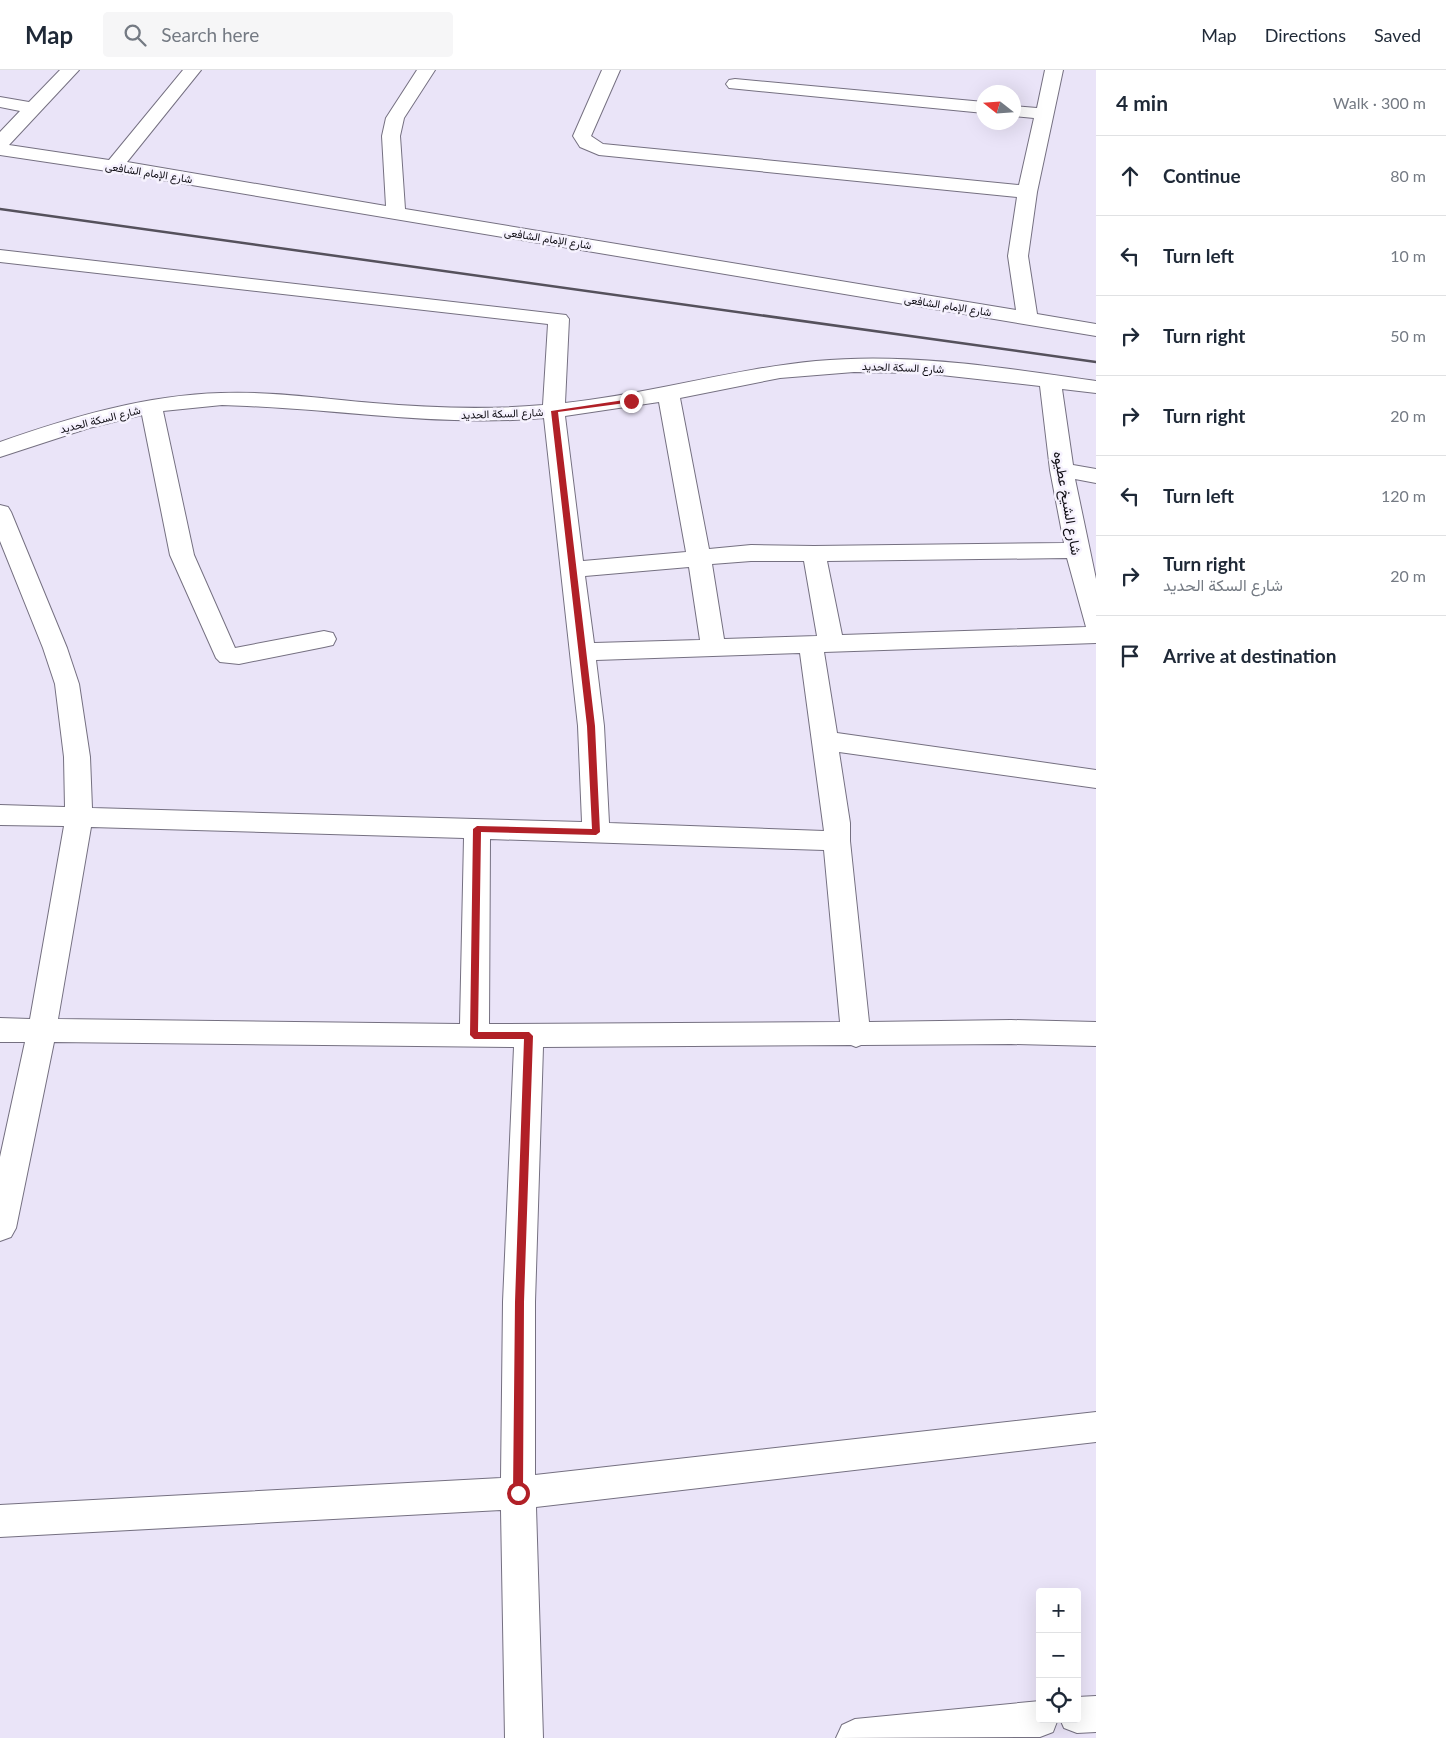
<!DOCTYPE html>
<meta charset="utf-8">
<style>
:root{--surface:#fff;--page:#f6f6f7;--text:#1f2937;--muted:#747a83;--line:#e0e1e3}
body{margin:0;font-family:Lato,Vazirmatn,sans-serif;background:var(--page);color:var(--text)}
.controls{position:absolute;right:15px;bottom:15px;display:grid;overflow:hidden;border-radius:5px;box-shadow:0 5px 20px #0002}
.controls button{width:45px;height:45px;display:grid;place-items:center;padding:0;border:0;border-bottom:1px solid var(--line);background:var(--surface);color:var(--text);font:25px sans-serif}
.compass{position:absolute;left:976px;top:15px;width:45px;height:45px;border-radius:50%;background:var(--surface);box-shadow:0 5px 20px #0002;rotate:287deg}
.stop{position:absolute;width:15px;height:15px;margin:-11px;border:4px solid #b12027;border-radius:50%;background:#fff}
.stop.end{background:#b12027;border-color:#fff;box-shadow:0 1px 5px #0008}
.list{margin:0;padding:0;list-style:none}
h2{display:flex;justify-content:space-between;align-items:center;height:65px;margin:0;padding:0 20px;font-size:21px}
h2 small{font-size:16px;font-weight:400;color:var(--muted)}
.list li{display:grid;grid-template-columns:32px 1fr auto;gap:15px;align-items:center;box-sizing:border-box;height:80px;padding:0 20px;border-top:1px solid var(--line)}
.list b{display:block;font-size:19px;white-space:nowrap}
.list p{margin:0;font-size:16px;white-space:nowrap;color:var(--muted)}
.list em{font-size:16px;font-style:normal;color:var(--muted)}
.icon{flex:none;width:28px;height:28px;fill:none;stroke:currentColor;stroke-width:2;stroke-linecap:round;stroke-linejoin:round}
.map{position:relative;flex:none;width:1096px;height:1668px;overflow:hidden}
header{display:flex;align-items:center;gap:30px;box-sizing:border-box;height:70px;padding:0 25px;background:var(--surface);border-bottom:1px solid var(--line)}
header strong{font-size:24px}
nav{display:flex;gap:28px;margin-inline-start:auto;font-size:18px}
.search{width:350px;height:45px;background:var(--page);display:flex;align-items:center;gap:12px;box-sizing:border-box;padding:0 18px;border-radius:5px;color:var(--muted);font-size:19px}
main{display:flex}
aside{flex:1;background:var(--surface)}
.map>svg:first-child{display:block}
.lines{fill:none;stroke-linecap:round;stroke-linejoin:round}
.minor-casing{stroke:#757081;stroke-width:2}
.minor{fill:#fff;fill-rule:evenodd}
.rail{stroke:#55515c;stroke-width:2.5}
.route{fill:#b12027}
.labels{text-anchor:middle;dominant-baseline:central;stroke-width:5;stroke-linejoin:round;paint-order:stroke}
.far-street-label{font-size:11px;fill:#0e0c13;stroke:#f6f2fe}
.street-label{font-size:14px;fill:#0e0c13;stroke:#f6f2fe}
</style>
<header>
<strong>Map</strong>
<div class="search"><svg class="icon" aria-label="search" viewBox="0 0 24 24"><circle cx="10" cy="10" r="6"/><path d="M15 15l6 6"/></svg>Search here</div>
<nav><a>Map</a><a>Directions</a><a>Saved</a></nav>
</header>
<main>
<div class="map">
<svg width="1096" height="1668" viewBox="0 0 1096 1668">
<rect width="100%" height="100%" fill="#eae4f8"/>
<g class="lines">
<g class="minor-casing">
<path id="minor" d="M60 0H79L9 75 109 90 183 0H201L127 92 386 136 382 66 386 48 417 0H435L404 48 400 66 405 139 1016 240 1008 186 1017 127 599 85 580 77 573 66 602 0H620L591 66 603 74 1019 115 1034 48 1014 46V36L1037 38 1045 0H1063L1037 122 1028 186 1037 244 1096 254V266L114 102 0 85V62L20 41 0 37V27L29 32Z
M735 9 984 32V43L729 18 726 14 729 10Z
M0 180 566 245 569 249 565 333C650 324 732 299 816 291 909 282 1004 298 1096 311V323L1062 319 1073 395 1096 399V413L1075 409 1096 509V573L824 582 837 663 1096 700V718L839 682 850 753V771L869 952 1011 950 1096 952V976L1011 974 861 975 856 977 851 975 543 977 535 1232V1405L1096 1342V1372L536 1437 543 1668H505L501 1440 0 1467V1435L501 1408 503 1232 514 977 54 972 16 1158 11 1167 0 1171V1087L25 972H0V948L30 949 64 756 0 755V735L65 737 64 687 55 614 43 578 0 471V435L8 437 11 442 67 578 79 614 90 687 92 738 582 752 578 656 544 348C444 357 346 340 247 336L222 335 163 341 194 485 235 578 324 561 333 563 336 569 333 575 324 577 239 594 220 592 216 588 170 485 142 345 89 358 0 387V372C71 347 146 325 221 323 272 321 323 329 373 333 430 338 487 340 543 335L548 254 0 192ZM854 302 923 303 1040 316 1050 400 1064 473 814 476 751 475 709 479 680 328 780 308ZM659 332 686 482 583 491 565 346ZM1067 488 1086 557 842 565 827 491ZM751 491H804L817 566 724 569 712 494ZM689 497 700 570 594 573 585 506ZM800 583 824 761 609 753 604 656 596 590ZM91 757 464 768 460 954 58 949ZM490 769 824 780 840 952 489 954Z
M1096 1626V1662L1077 1663 1064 1658 1060 1649H1077V1627Z
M1040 1631V1649H1058L1053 1662 1040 1667 836 1668 842 1655 855 1649Z"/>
</g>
<use href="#minor" class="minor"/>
<path class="rail" d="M0 139 1096 292"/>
</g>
<path class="route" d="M631 329 633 330V332L558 342 595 656 600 762 596 765 481 762 478 962H529L533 966 524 1232 523 1423 518 1428 513 1423 515 1232 524 969H474L470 965 473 759 477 756 592 759 587 656 551 341Z"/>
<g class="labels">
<g class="far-street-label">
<text transform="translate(149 102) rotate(9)">شارع الإمام الشافعى</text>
<text transform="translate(548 168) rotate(9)">شارع الإمام الشافعى</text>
<text transform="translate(948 235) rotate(9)">شارع الإمام الشافعى</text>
<text transform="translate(903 297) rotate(2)">شارع السكة الحديد</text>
<text transform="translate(502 343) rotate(-2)">شارع السكة الحديد</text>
<text transform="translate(100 349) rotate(-14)">شارع السكة الحديد</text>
</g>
<g class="street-label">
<text transform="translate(1068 433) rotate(80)">شارع الشيخ عطيوه</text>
</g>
</g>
</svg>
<div class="controls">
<button>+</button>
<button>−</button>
<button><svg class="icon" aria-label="locate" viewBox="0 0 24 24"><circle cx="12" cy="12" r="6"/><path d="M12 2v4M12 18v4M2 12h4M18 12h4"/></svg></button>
</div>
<svg class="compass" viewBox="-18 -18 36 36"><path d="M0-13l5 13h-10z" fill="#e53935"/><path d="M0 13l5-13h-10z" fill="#747a83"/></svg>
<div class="stop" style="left:518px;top:1423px"></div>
<div class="stop end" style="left:631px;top:331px"></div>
</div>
<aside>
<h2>4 min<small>Walk · 300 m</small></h2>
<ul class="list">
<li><svg class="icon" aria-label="ahead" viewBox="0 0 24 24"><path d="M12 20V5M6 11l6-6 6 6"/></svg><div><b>Continue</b></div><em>80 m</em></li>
<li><svg class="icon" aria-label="left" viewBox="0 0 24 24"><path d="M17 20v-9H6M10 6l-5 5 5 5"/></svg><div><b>Turn left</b></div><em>10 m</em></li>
<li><svg class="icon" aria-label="right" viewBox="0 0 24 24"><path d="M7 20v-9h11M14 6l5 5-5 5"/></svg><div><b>Turn right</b></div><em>50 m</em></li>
<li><svg class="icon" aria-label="right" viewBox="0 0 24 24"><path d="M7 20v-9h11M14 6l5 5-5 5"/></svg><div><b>Turn right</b></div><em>20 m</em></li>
<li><svg class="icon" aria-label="left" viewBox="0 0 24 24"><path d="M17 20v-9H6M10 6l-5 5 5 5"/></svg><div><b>Turn left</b></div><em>120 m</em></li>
<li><svg class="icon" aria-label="right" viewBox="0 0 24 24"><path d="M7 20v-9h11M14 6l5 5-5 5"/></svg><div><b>Turn right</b><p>شارع السكة الحديد</p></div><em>20 m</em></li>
<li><svg class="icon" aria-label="arrive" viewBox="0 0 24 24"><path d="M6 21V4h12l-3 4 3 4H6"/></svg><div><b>Arrive at destination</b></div></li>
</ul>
</aside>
</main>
